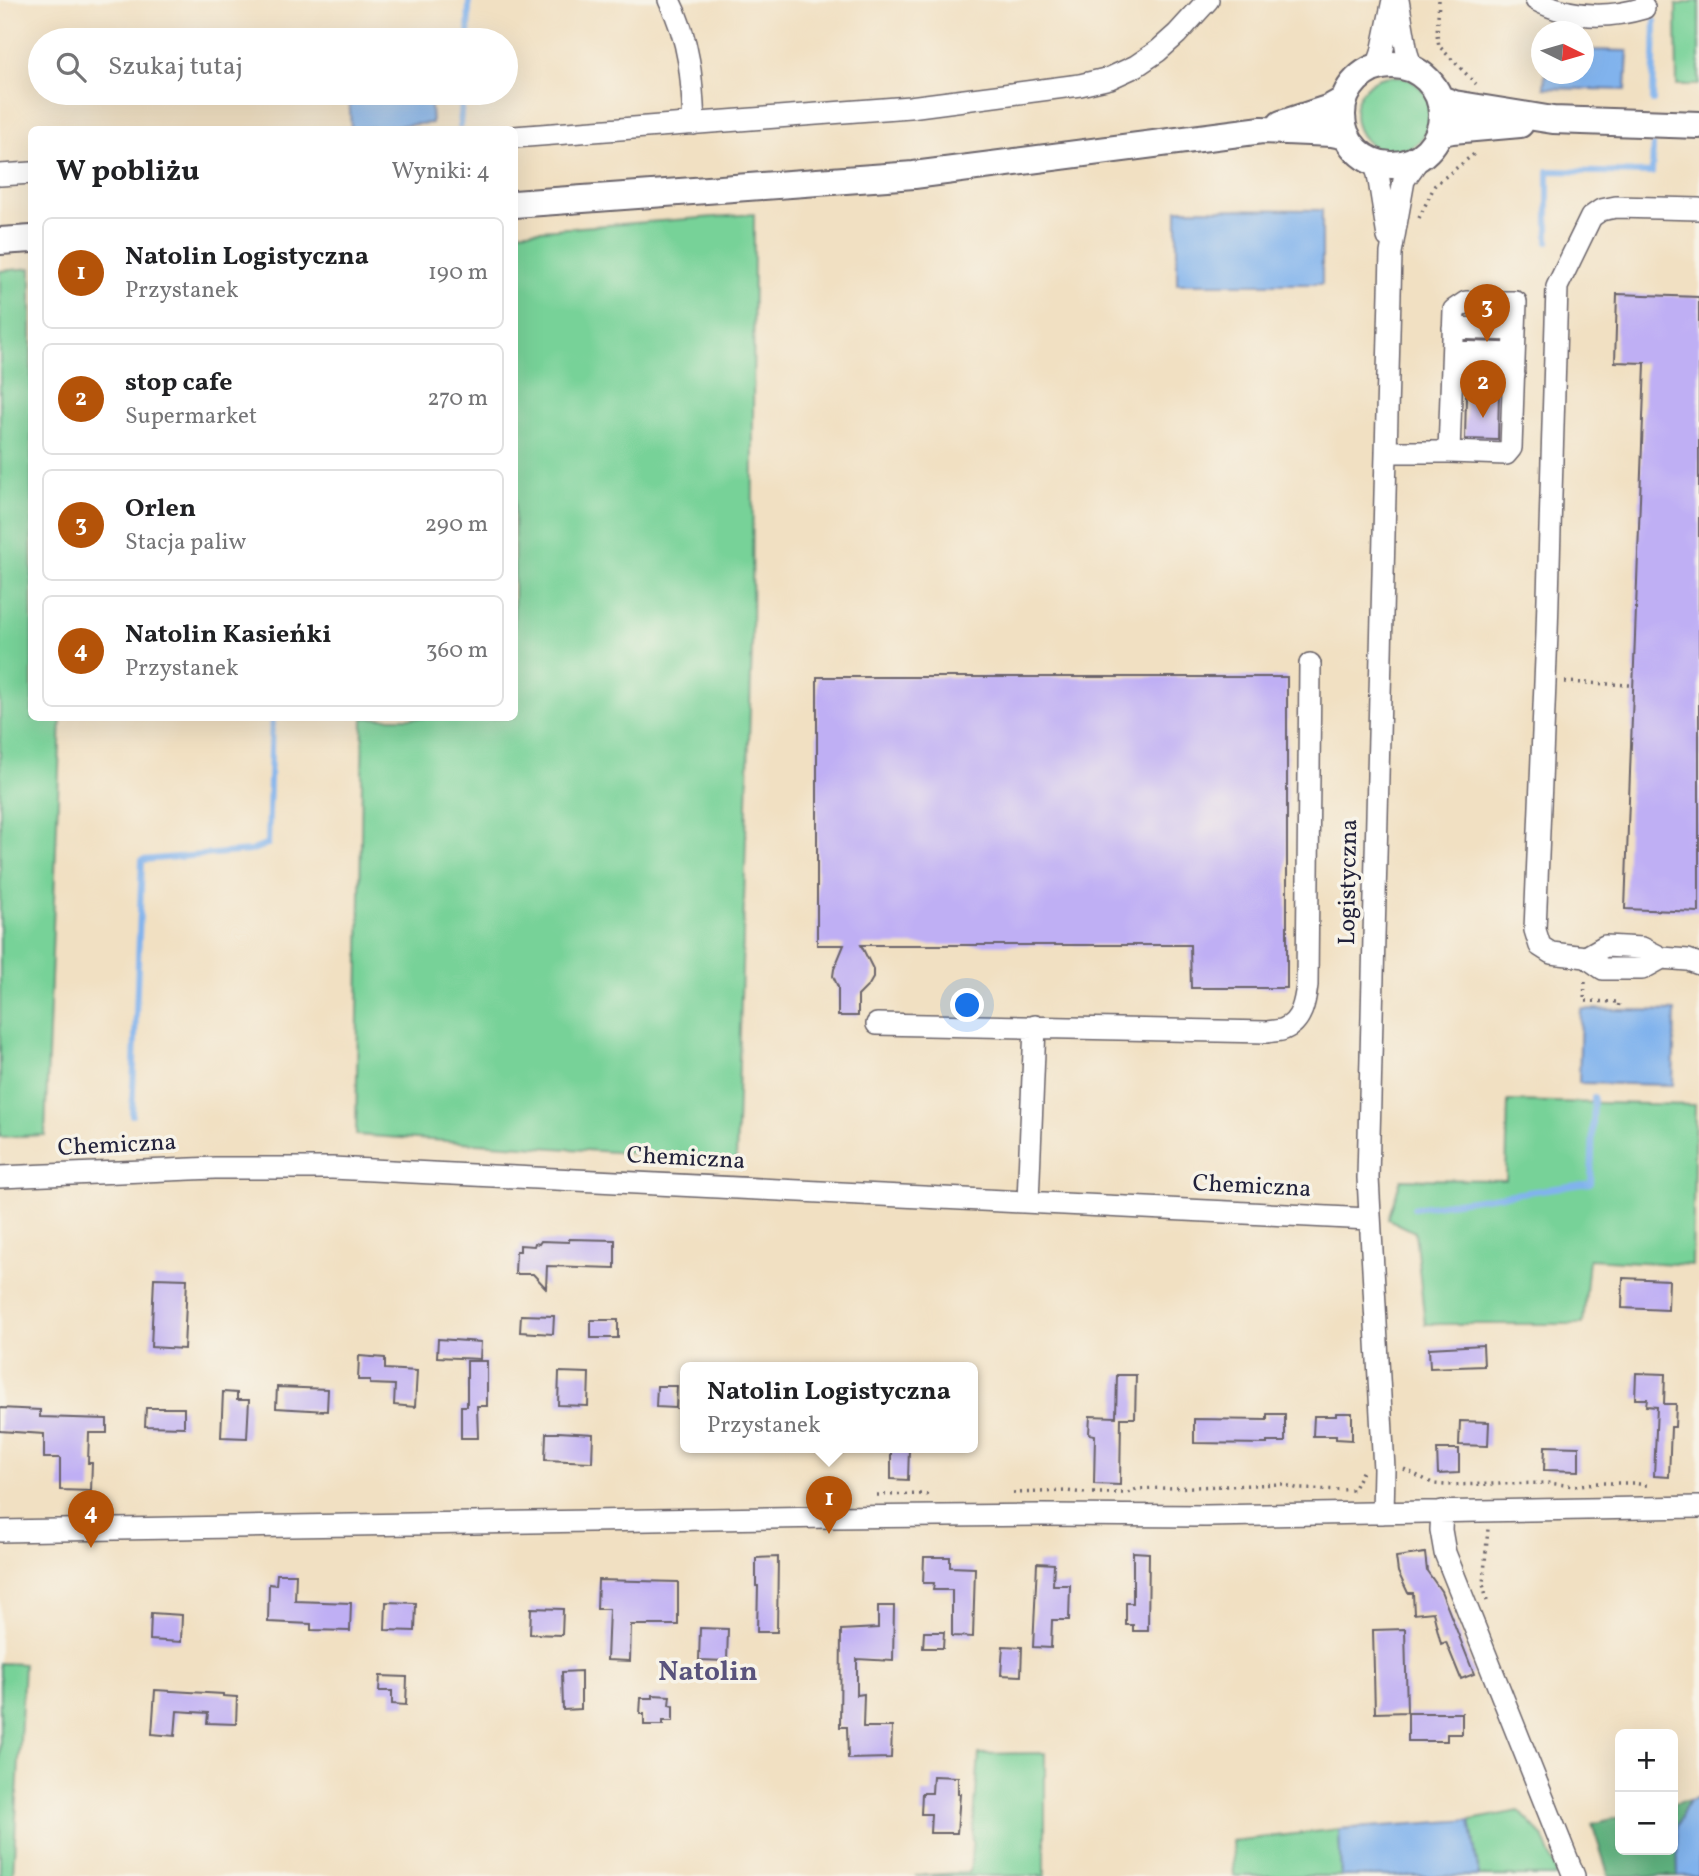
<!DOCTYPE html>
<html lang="pl">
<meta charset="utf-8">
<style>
:root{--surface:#fff;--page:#f2f2f2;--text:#202124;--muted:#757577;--line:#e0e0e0;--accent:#b45309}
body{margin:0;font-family:Vollkorn,serif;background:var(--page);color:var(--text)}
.controls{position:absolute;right:21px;bottom:21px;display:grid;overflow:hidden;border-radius:10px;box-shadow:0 7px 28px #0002}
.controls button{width:63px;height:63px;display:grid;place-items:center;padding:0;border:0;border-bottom:2px solid var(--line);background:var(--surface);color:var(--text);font:35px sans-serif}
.compass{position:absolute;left:1531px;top:21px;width:63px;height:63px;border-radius:50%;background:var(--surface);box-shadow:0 7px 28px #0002;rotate:95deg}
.you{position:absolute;left:968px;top:1006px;width:24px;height:24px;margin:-18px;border:5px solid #fff;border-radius:50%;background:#1a73e8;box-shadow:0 0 0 10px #1a73e833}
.badge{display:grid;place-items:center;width:46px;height:46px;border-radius:50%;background:var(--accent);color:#fff;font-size:23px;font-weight:700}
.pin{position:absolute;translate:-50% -58px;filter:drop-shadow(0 2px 4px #0008)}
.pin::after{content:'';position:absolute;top:37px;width:24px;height:21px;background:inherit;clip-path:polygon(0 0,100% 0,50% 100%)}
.popup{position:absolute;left:680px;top:1362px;width:298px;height:91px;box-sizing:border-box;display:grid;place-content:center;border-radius:10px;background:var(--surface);filter:drop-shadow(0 2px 5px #0005);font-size:23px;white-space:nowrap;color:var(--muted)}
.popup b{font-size:26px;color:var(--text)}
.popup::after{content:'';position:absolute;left:50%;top:100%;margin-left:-14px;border:14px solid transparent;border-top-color:var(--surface)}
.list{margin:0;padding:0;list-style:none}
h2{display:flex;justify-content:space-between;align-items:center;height:91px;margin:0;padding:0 28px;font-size:30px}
h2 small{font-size:23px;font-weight:400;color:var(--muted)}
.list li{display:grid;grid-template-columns:46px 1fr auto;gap:21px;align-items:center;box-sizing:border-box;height:112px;margin:0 14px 14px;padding:0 14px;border:2px solid var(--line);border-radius:10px}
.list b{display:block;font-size:26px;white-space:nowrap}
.list p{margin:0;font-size:23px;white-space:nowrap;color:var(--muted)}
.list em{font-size:23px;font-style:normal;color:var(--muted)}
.icon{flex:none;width:38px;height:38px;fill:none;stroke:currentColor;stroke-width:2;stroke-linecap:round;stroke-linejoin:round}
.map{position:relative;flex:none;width:1699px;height:1876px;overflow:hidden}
.search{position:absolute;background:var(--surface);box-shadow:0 7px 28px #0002;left:28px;top:28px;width:490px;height:77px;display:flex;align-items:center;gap:18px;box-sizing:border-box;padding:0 24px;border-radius:38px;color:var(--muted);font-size:26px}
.panel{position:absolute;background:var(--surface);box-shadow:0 7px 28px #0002;left:28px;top:126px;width:490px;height:595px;border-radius:10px}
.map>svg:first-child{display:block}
.green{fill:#77d298;stroke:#4c7a6a;stroke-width:2}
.forest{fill:#61b480;stroke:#426b5e;stroke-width:2}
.water{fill:#81b3ed;stroke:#526a94;stroke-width:2}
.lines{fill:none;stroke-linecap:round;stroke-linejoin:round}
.stream{stroke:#81b3ed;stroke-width:6}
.building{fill:#bfaff4}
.minor-casing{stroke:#6a646a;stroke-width:24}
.major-casing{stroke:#6a646a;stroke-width:30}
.path{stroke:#6a646a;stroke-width:3.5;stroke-dasharray:2 5;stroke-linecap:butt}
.minor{stroke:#fff;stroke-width:21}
.major{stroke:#fff;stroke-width:26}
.labels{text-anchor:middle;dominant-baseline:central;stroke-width:7;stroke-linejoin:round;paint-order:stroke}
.street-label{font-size:24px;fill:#22223b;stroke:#f7f3e8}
.quarter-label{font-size:28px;font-weight:bold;fill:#59537c;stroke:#f7f3e8}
</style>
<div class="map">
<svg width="1699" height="1876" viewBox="0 0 1699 1876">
<rect width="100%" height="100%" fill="#f7f3e8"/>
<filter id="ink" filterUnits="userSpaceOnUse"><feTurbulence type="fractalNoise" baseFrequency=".0143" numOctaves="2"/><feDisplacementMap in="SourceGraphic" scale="14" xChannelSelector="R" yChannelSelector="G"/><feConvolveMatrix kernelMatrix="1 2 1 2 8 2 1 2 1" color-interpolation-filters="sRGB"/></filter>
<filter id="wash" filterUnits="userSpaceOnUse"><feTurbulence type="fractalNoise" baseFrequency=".00686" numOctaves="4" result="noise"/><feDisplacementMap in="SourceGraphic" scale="28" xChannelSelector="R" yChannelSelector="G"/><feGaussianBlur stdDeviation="1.57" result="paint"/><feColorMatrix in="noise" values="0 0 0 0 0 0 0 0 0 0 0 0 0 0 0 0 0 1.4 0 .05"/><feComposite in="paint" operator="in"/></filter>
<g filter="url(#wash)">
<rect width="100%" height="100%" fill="#f1e0c2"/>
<path class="green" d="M1699 0V85H1677L1676 5Z
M1355 114a38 38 0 1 1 76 0a38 38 0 1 1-76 0Z
M754 214 752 643 736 1160 356 1135 363 718H514L515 232Z
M31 268 32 718H61L45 1135 0 1137V271Z
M1508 1101 1695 1105 1692 1265 1589 1259 1583 1324H1425L1415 1232 1388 1219 1401 1179 1506 1180Z
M0 1663 24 1664 13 1876H0Z
M1045 1753V1876H915L970 1872 979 1754Z
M1519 1811 1543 1836 1558 1876H1479L1470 1820Z
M1339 1829 1341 1876H1234L1232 1841Z"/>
<path class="forest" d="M1689 1800 1677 1826 1678 1876H1609L1592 1824 1620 1817V1850H1673V1804Z"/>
<path class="water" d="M1584 50 1628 51 1626 90 1544 88 1545 74H1584Z
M349 93H430L432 123 351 129Z
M1177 209 1322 210V284H1177Z
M1581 1009 1675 1011 1673 1085 1579 1083Z
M1699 1797V1876H1678L1677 1826 1689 1800Z
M1470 1820 1479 1876H1341L1339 1829Z"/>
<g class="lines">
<path class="stream" d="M468 40 469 0
M1653 101 1655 21
M460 125 463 93
M1548 242V171L1652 173 1653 146
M132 1115 142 860 250 851 268 844 272 718
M1414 1208 1591 1183 1594 1097"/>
</g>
<g id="blocks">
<path class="building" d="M1617 294 1699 297V912L1625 909 1645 363 1615 362Z
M1471 387 1499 388 1498 440 1465 439 1466 395H1471Z
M817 677H1287V988H1191L1190 945H861L873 969V978L869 985 858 996V1016H838V987L833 976 834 969 844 945H817Z
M569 1239 615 1240V1268L547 1266 546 1288 533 1274H515L516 1251H520V1245L534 1246 535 1243 539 1244 541 1241 569 1242Z
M154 1278 187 1279 184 1349 151 1347Z
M1623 1278 1669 1280 1668 1310 1622 1308Z
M521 1315 554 1316 553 1334 520 1332Z
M591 1320H618V1338H591Z
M438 1339 481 1342 480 1359 437 1357Z
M1483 1345 1484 1366 1430 1368 1429 1348Z
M359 1356 385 1358V1369L417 1371 415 1407 394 1405 395 1385 370 1384V1380H358Z
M467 1361H487V1406H477L478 1438H461V1406H467Z
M559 1372 589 1373 588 1406 558 1405Z
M1636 1373 1665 1374 1664 1404H1676L1675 1427H1671L1669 1477 1654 1476 1657 1407 1646 1406 1647 1399H1635Z
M1117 1375H1136L1135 1418H1121L1120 1485 1094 1484 1095 1435 1089 1434 1090 1416 1116 1417Z
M657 1386H677L676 1408 656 1407Z
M277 1387 328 1389 327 1411 276 1408Z
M223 1392 237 1393V1400H249L247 1438 221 1437Z
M0 1408 40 1410V1417L107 1419V1433H89L88 1463H92L91 1491 60 1490V1458H44V1434L0 1431Z
M146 1408H184V1427L145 1426Z
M1336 1413H1352V1440L1336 1439V1436H1313L1314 1416H1336Z
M1267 1414H1285V1442H1267V1444L1194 1443V1419L1267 1420Z
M1460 1421 1489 1422 1488 1446 1459 1445Z
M558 1432 593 1434 592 1462 545 1460 546 1433H558Z
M1545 1446 1579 1447V1471L1544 1470Z
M891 1448H909L908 1480 891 1479Z
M1437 1449H1459V1473L1438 1474Z
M1133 1552 1149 1553 1148 1631H1133V1625H1126V1603H1133Z
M1425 1553 1427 1571 1441 1591 1474 1674 1461 1679 1446 1642 1441 1644 1433 1612 1414 1614 1413 1593H1408L1398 1572 1396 1557Z
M778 1557 777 1632H757L758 1586H756V1558Z
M924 1557H950V1567L975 1568 973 1637 952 1636V1590H933L934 1583H923Z
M1037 1563 1054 1564 1053 1585H1070L1069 1620H1052L1051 1648 1033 1647Z
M277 1574H296L295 1601 351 1603 350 1631 311 1630V1624L268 1622 269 1584 276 1585Z
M598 1580 678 1582V1625H631L630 1661 607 1660 609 1609H597Z
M386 1602 416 1603 415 1631 385 1630Z
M878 1606H894L893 1661 857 1659V1695L864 1694 863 1727H892L891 1758 848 1759 847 1727H840L841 1630 878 1628Z
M531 1608 563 1609 562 1635 530 1634Z
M151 1613 182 1615 181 1642 150 1640Z
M700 1628 728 1629 727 1661 699 1660Z
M1405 1629 1407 1712 1375 1713 1373 1630Z
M924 1632H944L943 1648H923Z
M1003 1646 1022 1647 1021 1676 1001 1675Z
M581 1671V1709L563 1710 562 1672Z
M380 1676 407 1677 406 1705 392 1704V1691H379Z
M155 1690 223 1694V1696L237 1697 236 1724 207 1723 208 1713 177 1711 175 1736 152 1734Z
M653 1695 670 1696 669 1705 673 1706V1721H663V1725H644V1714H640L641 1698H653Z
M1408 1713H1462V1734H1447V1741H1408Z
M933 1776 958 1777V1794H960L957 1833H930L931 1814H921L922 1793H932Z"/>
</g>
</g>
<g filter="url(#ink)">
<use href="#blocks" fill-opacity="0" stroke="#6a646a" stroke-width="2"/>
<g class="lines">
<g class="minor-casing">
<path id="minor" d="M669 0C690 41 692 79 694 124
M1398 0 1407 53 1412 68
M1536 0C1570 18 1607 19 1644 8
M1377 67 1382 53 1393 0
M514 137 910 107 1080 85 1110 78 1136 66 1158 51 1177 34 1208 0
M1373 161 1378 174 1388 237
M0 175 32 173
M1453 328 1515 330
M1453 352 1514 354
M1452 373 1514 375
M1386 452H1449L1506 454 1511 448 1516 302H1466L1454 310 1449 452
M1586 957 1605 946 1642 948 1662 958 1688 960 1699 964
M1662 958 1642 969H1603L1586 957 1551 953 1540 946 1535 930 1547 633 1557 287 1591 217 1601 210 1616 207 1699 209
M877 1024 1267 1032C1272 1031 1280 1031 1284 1029 1302 1022 1305 1001 1307 985L1310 664
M0 1177 215 1168H332L1369 1219
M1028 1202 1035 1026
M1442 1511 1441 1530 1445 1553 1574 1876
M1383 1513 1384 1469 1368 1178 1391 253 1404 180 1421 156
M0 1531 830 1517 1042 1515 1206 1516 1699 1507"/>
</g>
<g class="major-casing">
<path id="major" d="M1342 115a50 50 0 1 1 100 0a50 50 0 1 1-100 0Z
M1440 99 1454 104 1553 120 1699 125
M1281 124 1330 108 1344 100
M1439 133 1452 130 1520 124
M514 204 914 175 1262 130 1332 133 1347 136
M0 241 32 239"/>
</g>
<path class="path" d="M1439 0 1437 34 1439 46 1476 84
M1419 218 1435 185 1474 154 1475 150
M1565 682 1630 685
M1585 982 1584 1001 1619 1002 1618 1009
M1404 1469 1434 1484 1445 1485 1547 1483 1574 1486 1595 1483H1633L1651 1486
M1013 1493 1066 1491 1085 1493
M1093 1493H1128L1137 1489 1282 1484 1299 1489 1353 1490 1363 1470H1365
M877 1495 923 1494 929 1495
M1487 1601 1483 1584 1488 1529"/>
<use href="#minor" class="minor"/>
<use href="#major" class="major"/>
</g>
</g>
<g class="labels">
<g class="street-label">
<text transform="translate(1349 882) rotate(-89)">Logistyczna</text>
<text transform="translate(117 1146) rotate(-3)">Chemiczna</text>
<text transform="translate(686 1159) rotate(3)">Chemiczna</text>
<text transform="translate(1252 1187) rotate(3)">Chemiczna</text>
</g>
<g class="quarter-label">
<text x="708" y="1672">Natolin</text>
</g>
</g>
</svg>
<div class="controls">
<button>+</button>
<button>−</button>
</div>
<svg class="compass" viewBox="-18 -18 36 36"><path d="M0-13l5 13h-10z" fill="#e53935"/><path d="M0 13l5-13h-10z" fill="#757577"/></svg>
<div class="you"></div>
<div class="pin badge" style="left:829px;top:1534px">1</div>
<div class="popup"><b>Natolin Logistyczna</b>Przystanek</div>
<div class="pin badge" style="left:1483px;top:418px">2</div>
<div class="pin badge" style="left:1487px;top:342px">3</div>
<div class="pin badge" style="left:91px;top:1548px">4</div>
<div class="search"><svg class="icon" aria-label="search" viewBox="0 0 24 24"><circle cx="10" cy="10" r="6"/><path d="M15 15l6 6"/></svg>Szukaj tutaj</div>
<section class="panel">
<h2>W pobliżu<small>Wyniki: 4</small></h2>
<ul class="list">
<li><span class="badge">1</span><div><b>Natolin Logistyczna</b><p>Przystanek</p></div><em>190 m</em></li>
<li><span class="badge">2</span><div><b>stop cafe</b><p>Supermarket</p></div><em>270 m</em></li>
<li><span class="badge">3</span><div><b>Orlen</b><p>Stacja paliw</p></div><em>290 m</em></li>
<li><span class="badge">4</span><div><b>Natolin Kasieńki</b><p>Przystanek</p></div><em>360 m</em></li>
</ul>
</section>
</div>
